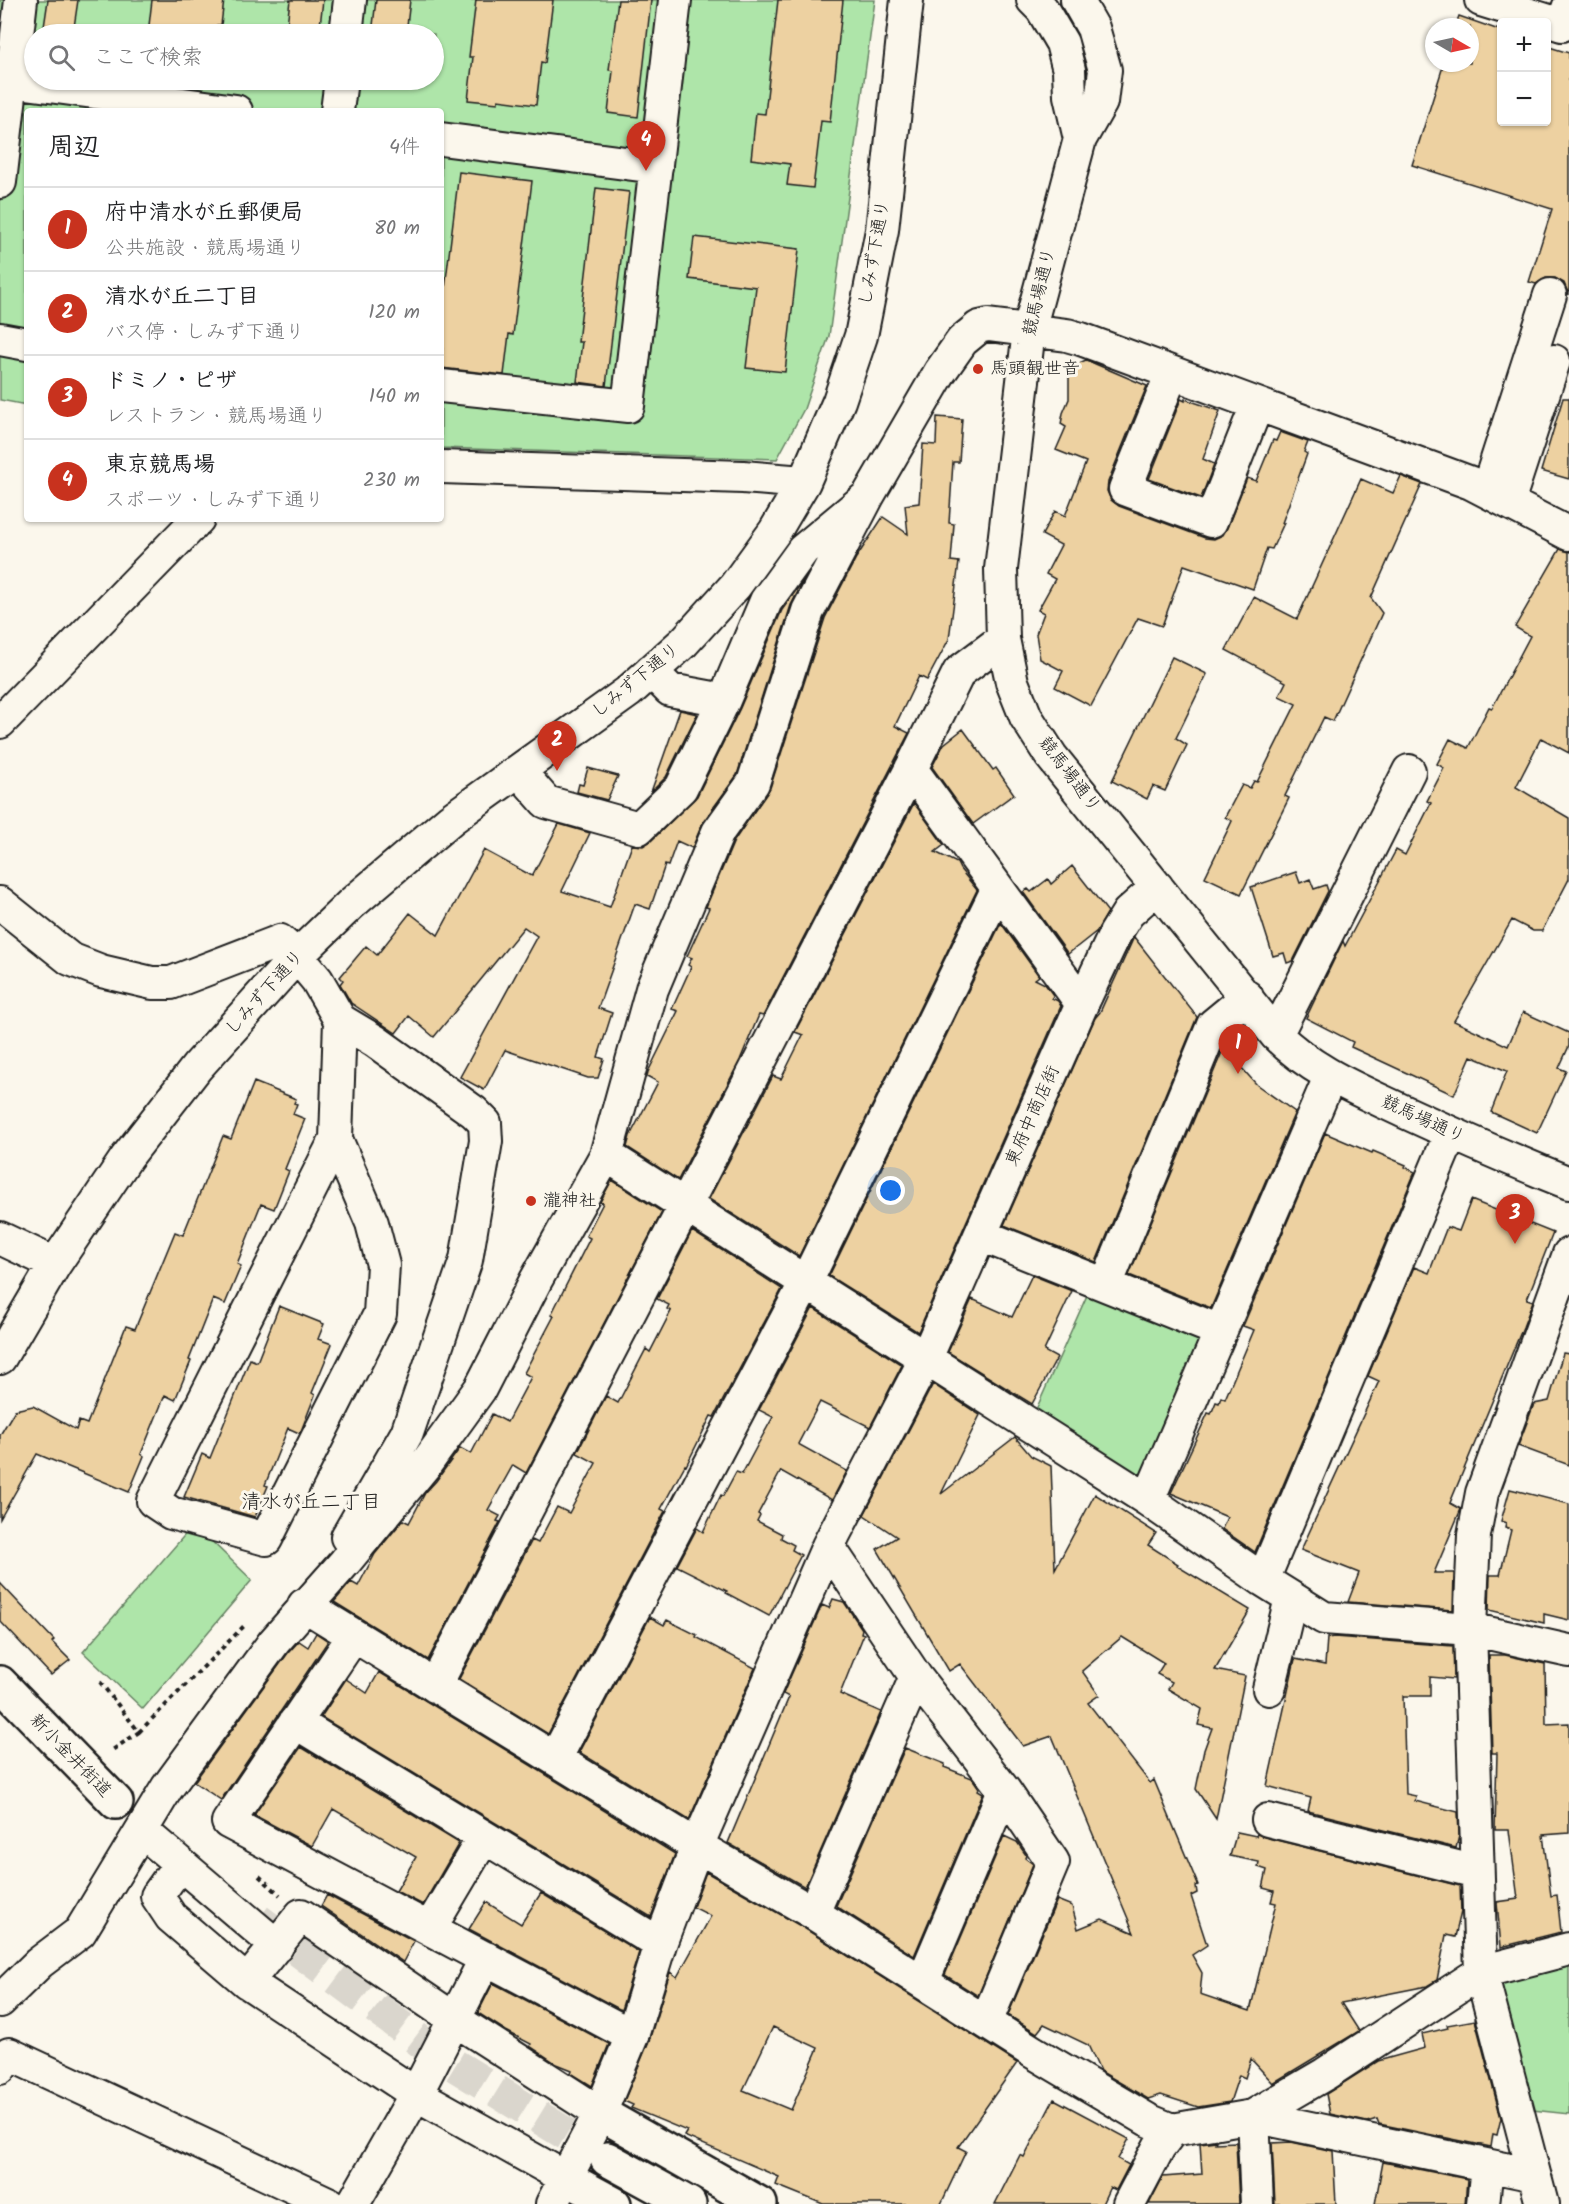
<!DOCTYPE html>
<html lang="ja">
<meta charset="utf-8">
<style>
:root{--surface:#fff;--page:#f2f2f2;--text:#202124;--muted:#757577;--line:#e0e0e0;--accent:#c8321e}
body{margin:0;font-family:Kalam,"Klee One",sans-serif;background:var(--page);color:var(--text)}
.controls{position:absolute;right:18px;top:18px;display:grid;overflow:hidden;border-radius:6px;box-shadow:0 2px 4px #0004}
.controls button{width:54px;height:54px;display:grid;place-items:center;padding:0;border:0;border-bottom:2px solid var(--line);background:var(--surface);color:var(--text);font:30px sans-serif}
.compass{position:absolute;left:1425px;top:18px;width:54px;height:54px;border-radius:50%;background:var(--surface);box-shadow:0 2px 4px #0004;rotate:99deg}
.you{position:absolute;left:891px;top:1191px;width:21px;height:21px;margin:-15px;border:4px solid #fff;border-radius:50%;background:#1a73e8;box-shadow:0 0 0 9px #1a73e833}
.badge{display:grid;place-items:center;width:39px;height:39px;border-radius:50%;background:var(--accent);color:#fff;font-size:20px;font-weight:700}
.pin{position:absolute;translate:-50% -50px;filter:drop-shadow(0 2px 3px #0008)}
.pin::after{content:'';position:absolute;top:32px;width:21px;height:18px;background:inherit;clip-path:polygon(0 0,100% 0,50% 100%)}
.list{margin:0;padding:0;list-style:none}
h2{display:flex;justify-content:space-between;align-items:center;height:78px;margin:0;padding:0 24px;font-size:26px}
h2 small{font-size:20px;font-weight:400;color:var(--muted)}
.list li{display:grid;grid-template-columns:39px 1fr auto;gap:18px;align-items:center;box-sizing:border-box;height:84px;padding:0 24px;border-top:2px solid var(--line)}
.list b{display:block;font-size:22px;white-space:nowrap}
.list p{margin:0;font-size:20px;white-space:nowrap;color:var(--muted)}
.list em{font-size:20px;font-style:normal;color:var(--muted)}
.icon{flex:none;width:33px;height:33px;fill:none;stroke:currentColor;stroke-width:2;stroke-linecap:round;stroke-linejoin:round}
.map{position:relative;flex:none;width:1569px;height:2204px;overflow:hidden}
.search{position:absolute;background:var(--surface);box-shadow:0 2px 4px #0004;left:24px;top:24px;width:420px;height:66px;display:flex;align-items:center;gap:15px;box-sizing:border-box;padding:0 21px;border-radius:33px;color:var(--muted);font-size:22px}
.panel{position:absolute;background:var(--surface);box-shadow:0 2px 4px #0004;left:24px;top:108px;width:420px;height:414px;border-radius:6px}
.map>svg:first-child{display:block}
.green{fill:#aee5a9;stroke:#658062;stroke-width:1.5;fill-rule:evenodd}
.building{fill:#edd1a1;stroke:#1c1c1c;stroke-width:1.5;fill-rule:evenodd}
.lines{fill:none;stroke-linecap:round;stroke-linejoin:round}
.major-tunnel{stroke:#dad6cd;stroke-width:33;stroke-dasharray:33 16;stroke-linecap:butt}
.minor-casing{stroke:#1c1c1c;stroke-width:36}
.major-casing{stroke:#1c1c1c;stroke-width:38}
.path{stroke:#1c1c1c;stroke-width:4;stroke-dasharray:4.5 4.5;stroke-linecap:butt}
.minor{stroke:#fbf7ec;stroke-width:32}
.major{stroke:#fbf7ec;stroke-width:33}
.poi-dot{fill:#c8321e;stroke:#fbf7ec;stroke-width:2}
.labels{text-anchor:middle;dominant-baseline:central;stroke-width:6;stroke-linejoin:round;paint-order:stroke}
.street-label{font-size:18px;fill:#1c1c1c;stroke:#fbf7ec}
.poi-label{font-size:18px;fill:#1c1c1c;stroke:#fbf7ec;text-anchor:start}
.neighbourhood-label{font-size:20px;fill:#1c1c1c;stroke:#fbf7ec}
</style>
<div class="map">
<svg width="1569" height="2204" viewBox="0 0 1569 2204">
<rect width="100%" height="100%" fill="#fbf7ec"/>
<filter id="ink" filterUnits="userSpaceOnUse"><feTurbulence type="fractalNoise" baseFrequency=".0167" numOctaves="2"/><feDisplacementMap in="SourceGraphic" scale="12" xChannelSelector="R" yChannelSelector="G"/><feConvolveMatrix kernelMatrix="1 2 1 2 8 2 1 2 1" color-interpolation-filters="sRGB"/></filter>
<g filter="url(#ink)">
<path class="green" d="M0 0H875L829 336 804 409 777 459 441 448V111H27V405L0 400ZM34 34H434V80H34Z
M1088 1293 1207 1341 1142 1483 1035 1412Z
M189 1530 205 1535 252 1580 143 1709 83 1652Z
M1569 1959V2114L1523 2109 1494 1988 1500 1978Z"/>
<path class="building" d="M48 0H78L73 34H43Z
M152 0H224L221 25H217L216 34H148Z
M290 0H323L319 34H286Z
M376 0H410L406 34H372Z
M476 0H553L545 63 541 62 536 105 498 100V103L468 100 473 57H469Z
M618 0H651L638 117 608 113 613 71 609 70Z
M778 0H843L830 122 821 121 813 188 787 185 790 164 751 159 756 113 765 114Z
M1459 16 1502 31V122H1546V46L1569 53V295L1564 283 1555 278H1546L1536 284 1529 282 1552 209 1412 165 1444 63H1470V27H1455Z
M367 80H397L396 88 366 84Z
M459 172 532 181 513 335 509 334 504 375 441 368 444 327 441 326V321Z
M596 188 629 192 606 386 577 382 582 342H578Z
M694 237 799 249 785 372 746 368 756 287 689 279Z
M1086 360 1147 386 1108 482 1107 491 1111 500 1119 506 1205 538 1214 539 1223 535 1227 528 1247 478 1256 481 1273 440 1276 441 1280 432 1308 442 1304 452 1307 454 1282 523H1284L1272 549 1267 548 1253 589 1184 565 1162 626 1138 618 1091 706 1055 687 1063 671 1040 659 1036 634 1044 613 1038 610 1055 579 1046 574 1061 545 1042 535 1055 511 1065 516 1086 462 1056 450 1066 427 1061 424 1063 413 1069 399V367Z
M1563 398H1569V479L1541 471Z
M1181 399 1185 401V399L1220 411 1203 459 1214 464 1201 498 1149 479Z
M937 417 962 419 959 462H953L949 523 954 524 951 561 959 562 949 639 927 680 919 676 895 726 909 733 763 1016 759 1015 740 1060 678 1180 627 1147 630 1136 658 1082 647 1076 648 1072 678 1011 672 1009 691 967 688 965 692 958 687 956 709 908 706 907 734 841 770 788 825 618 856 558 883 517 908 534 905 505 919 503 923 444 936 445Z
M1401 476 1422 484 1371 598 1382 613 1333 721 1324 717 1285 796 1289 798 1241 894 1205 877 1232 821 1225 817 1242 785 1250 788 1254 781 1257 782 1296 704 1279 696 1286 682 1226 650 1254 597 1297 619 1361 479 1393 493Z
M1560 549 1569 552V753L1541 738 1516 787 1569 818V879L1542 931H1533L1512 920 1454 1021 1508 1046 1523 1012 1569 1033V1046L1559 1068 1566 1071 1537 1133 1491 1112 1507 1071 1471 1056 1454 1095 1351 1047 1353 1042 1306 1018 1343 941 1345 946 1396 850 1405 855 1431 803 1427 801 1444 768 1437 764 1450 739 1468 748 1489 707 1492 708 1530 636 1515 627Z
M805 578 791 605 737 775 703 822 692 848 677 841 668 866 665 865 650 909 635 904 598 1008 612 1013 598 1057 604 1059 598 1078H588L505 1050 484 1090 460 1077 537 936 524 927 434 1037 409 1016 396 1033 351 1003 340 984 343 980 340 977 366 946 377 955 410 913 438 935 484 850 532 876 559 824 590 833 562 891 610 907 632 845 643 846 651 841 697 796 740 708 782 610Z
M1172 657 1207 674 1176 738 1187 745 1165 791 1153 786 1147 799 1112 781Z
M680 710 697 714 666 777 651 792Z
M963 729 993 770 996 768 1014 794 973 824 932 767 944 744Z
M588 768 618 776 607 800 577 792 579 784 583 785Z
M914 803 944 845 935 852 957 863 960 869 977 890 799 1256 709 1199 773 1076 781 1079 803 1035 795 1032Z
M1072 866 1108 912 1097 931 1068 954 1023 892 1028 889 1031 892 1048 879 1051 884Z
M1296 872 1300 883 1310 879 1314 889 1326 885 1328 891 1293 961 1287 963 1284 953 1273 956 1251 887Z
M1001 923 1039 976 1035 979 1045 984 1053 995 1052 998 1058 1001 1061 1006 918 1332 829 1276Z
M1134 937 1197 1017 1096 1262 1004 1225 1095 1018 1100 1012Z
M1222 1052 1230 1055 1257 1085 1295 1112 1211 1308 1129 1275Z
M254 1082 296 1099 294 1103 297 1104 293 1114 305 1119 285 1169 289 1171 274 1209 261 1204 237 1264 241 1266 225 1304 213 1299 189 1360 191 1361 175 1400 165 1395 141 1454 144 1456 129 1492 37 1454 0 1519V1435L15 1410 33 1406 76 1430 79 1421 87 1424 126 1326 135 1329 175 1232 183 1235 223 1136 231 1139Z
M1325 1133 1372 1153 1373 1151 1406 1165 1405 1167 1415 1172 1255 1552 1222 1529 1227 1517 1171 1493 1208 1413 1211 1414 1216 1402 1219 1403 1221 1397 1225 1399 1254 1330 1243 1326Z
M612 1180 662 1212 526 1473 513 1465 488 1510 500 1516 497 1521 500 1522 428 1660 334 1602 351 1582 358 1586 375 1554 403 1520 409 1523 425 1493 436 1481 460 1448 471 1454 492 1414 507 1422 531 1377 524 1373 554 1316 551 1315 590 1238 586 1236 603 1203 600 1202Z
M1471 1200 1553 1233 1527 1299 1533 1301 1523 1327 1450 1503 1461 1509 1434 1573H1454L1453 1610 1348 1602 1359 1573 1301 1550 1379 1381 1368 1376 1414 1267 1429 1273 1447 1227 1459 1231Z
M692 1231 782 1289 714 1417 711 1416 686 1466 685 1465 661 1509 665 1511 548 1734 459 1679 532 1540 538 1543 557 1507 569 1513 596 1463 577 1453 606 1396 618 1403 646 1349 650 1352 671 1311 667 1309 669 1305 657 1299Z
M1032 1275 1072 1291 1044 1351 1057 1358 1032 1404 948 1352 972 1299 1012 1317Z
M279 1306 324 1324 318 1339 332 1344 312 1393 315 1395 301 1431 299 1433 288 1428 265 1485 268 1486 255 1517 184 1497 202 1454 210 1458 250 1359 257 1362Z
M813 1308 902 1365 870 1427 820 1402 798 1444 847 1471 832 1500 781 1471 758 1514 760 1515 757 1521 782 1534 781 1538 794 1545 792 1550 801 1555 769 1616 726 1593 727 1591 677 1566 697 1528 703 1532 721 1495 723 1496 736 1472 742 1474 758 1444 773 1417 759 1410Z
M1563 1353 1569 1354V1465L1518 1446 1534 1404 1549 1401Z
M933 1384 980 1415 941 1494 1015 1437 1031 1456 1051 1466 1055 1569 1095 1494 1156 1533 1148 1545 1178 1564 1177 1566 1250 1610 1215 1670 1245 1676 1216 1819 1196 1789 1204 1750 1212 1728 1198 1725 1202 1709 1168 1689 1172 1682 1157 1674 1164 1663 1122 1637 1082 1671 1099 1695 1088 1703 1150 1783 1154 1780 1198 1885 1196 1886 1197 1893 1191 1896 1207 1945 1192 1955 1202 1973 1200 1994 1250 2011 1276 1903 1271 1902 1274 1891 1263 1888 1267 1870 1258 1867 1259 1862 1230 1856 1237 1832 1256 1836 1257 1834 1264 1837 1460 1886 1461 1912 1455 1937 1446 1935 1437 1980 1427 1986 1341 2003 1359 2031 1273 2083 1251 2059 1245 2078 1239 2075 1230 2102 1198 2107 1161 2095 1148 2099 1100 2071 1088 2045 1044 2024 1037 2033 1008 2015 1057 1900 1072 1906 1078 1929 1102 1919 1134 1933 1052 1736 1023 1746 960 1664 949 1671 877 1549 897 1537 864 1515Z
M1510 1489 1569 1504V1620L1544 1614V1623L1489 1610 1490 1575H1500L1511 1530 1505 1528 1506 1523 1501 1521Z
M0 1583 54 1640 52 1642 70 1660 51 1675 0 1621Z
M833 1599 844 1602 862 1629 861 1633 864 1634 840 1694 881 1712 805 1887 728 1843 789 1697 783 1694 788 1682 822 1605 829 1608Z
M650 1617 664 1625 667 1620 697 1635 696 1637 755 1668 689 1820 579 1752Z
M316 1633 328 1641 221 1800 194 1782 288 1653 299 1641 308 1647Z
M1334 1637 1453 1646 1454 1679 1430 1677V1696H1403L1406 1794 1416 1796 1415 1801 1458 1812 1459 1836 1456 1848 1308 1811 1311 1798 1267 1786 1295 1659 1325 1665 1327 1638Z
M1489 1655H1505L1545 1664 1546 1724 1569 1723V1833L1543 1835 1551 1896 1557 1895 1561 1932 1501 1947 1497 1902 1518 1899 1509 1830H1495L1497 1753H1492Z
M379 1672 675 1854 651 1917 321 1717 346 1679 367 1693Z
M301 1747 459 1843 423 1905 396 1891 416 1857 333 1809 312 1846 254 1815Z
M905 1748 945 1764 944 1767 972 1778 979 1788 978 1790 983 1793 914 1956 836 1906Z
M1004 1836 1017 1842 1026 1855 1025 1858 1033 1864 978 1996 945 1975Z
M706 1872 804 1928 1017 2063 958 2147 966 2151 941 2204H823L776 2185 779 2177 684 2136 687 2131 631 2108 633 2105 624 2101 649 2041 670 1972 677 1977 711 1916 693 1907ZM773 2027 818 2048 791 2110 743 2090Z
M541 1893 639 1952 621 2010 469 1929 486 1902 521 1924Z
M327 1895 414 1941 403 1962 321 1906Z
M493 1983 609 2044 592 2086 571 2073 572 2070 557 2064 530 2046 531 2044 506 2031 478 2013Z
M1475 2020 1501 2118 1497 2135 1493 2134 1491 2147 1379 2124 1377 2119 1367 2122 1330 2114 1326 2094 1378 2061 1425 2048 1422 2034 1448 2028 1447 2025Z
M1054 2099 1129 2139 1118 2159 1129 2165 1116 2190 1110 2187 1102 2204H995L1020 2155 1024 2157Z
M1216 2141 1215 2143 1236 2142 1239 2204H1149L1163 2177 1202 2174 1200 2143Z
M1291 2142 1333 2151 1336 2204H1275L1272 2143Z
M1383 2162 1467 2179 1465 2204H1375Z"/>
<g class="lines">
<path class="major-tunnel" d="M258 1920 443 2058 607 2159"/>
<g class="minor-casing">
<path id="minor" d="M1033 0 1042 9 1062 43 1069 70 1070 96 1080 139
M1077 0 1093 28 1105 70 1101 102 1080 139 1029 330 1001 569 1003 639 1012 682 1026 717 1051 756 1276 1035C1313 1072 1359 1090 1405 1112 1459 1137 1514 1161 1569 1183
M1481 0 1562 25 1569 6
M346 34 350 0
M0 83 11 81 236 111
M337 111 341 80
M441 139 656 167
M0 182 21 0
M0 339 27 344
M1172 373 1125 489 1211 521 1257 405
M441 386 628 406 675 0
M441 467 743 477 804 482
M1487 491 1550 295
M1508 502 1554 361
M651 671 670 690 724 700
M0 722 198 519
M911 769 1082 1004
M519 771 546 802 639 828 681 788 724 700 766 601 803 550 868 496 940 372 962 341 979 327 988 325 1067 335 1081 339 1471 483 1569 534
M0 903 70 959 101 971 152 983H171L280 941 297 956 317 980 340 1020 375 1041 474 1112 485 1123 486 1141 466 1260 407 1433 347 1537
M1276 1035 1409 771
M336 1139 372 1223 383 1265 380 1314 266 1539 171 1513 153 1501 336 1139 340 1020
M606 1155 1148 1500 1263 1580 1324 1618 1470 1629 1569 1651
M981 1235 1220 1331
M0 1238 55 1264
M1106 1285 1213 1025 1247 997
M0 1358 55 1264 127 1157 197 1067 297 956 351 904 451 819 628 692 684 642 735 586 775 531 804 482 839 401 861 336 882 230 907 0
M1148 1500 1330 1077
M828 1546 916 1677 1004 1790 1053 1862 986 2022
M1263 1580 1451 1133
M304 1605 697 1846 813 1913 1033 2052 1148 2120 1172 2130
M353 1637 228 1822 632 2036
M435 1686 685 1206 911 769 959 672 1003 639
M1269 1689 1291 1598
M295 1722 660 1944
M555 1759 806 1282 997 890
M1268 1820 1477 1872
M142 1831 277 1946
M179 1865 157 1896 171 1917 247 1982
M813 1913 916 1677
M430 1928 484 1837
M923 1981 1004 1790
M0 2001 39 1963 80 1932 167 1788 274 1642 345 1562 425 1465 480 1389 536 1280 606 1155 652 989 718 832 753 783 808 611 868 496
M0 2068 9 2054 330 2204
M566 2178 416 2094 247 1982 301 1915 454 2019 600 2113
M353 2204 416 2094 486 1958
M552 2204 600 2113 632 2036 660 1944 697 1846 828 1546 926 1358 1082 1004 1115 934 1128 913 1157 887
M1129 2204 1159 2147 1172 2130 1253 2116 1325 2074 1481 1972 1569 1949
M1257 2204 1253 2116 1534 2175
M1483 2204 1487 2166
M1542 2204 1481 1972 1470 1629 1474 1535 1482 1493 1569 1254"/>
</g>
<g class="major-casing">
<path id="major" d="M0 1683 116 1802
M600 2113 760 2204
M607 2159 689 2204
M566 2178 614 2204"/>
</g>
<path class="path" d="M100 1682 139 1732 111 1751
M139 1732 246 1624
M259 1876 280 1895"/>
<use href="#minor" class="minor"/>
<use href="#major" class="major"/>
</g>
</g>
<g class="poi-dot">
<circle cx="978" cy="369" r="6"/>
<circle cx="531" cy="1201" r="6"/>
</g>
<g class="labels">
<g class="street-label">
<text transform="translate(875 253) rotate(-80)">しみず下通り</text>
<text transform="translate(1040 292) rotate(-77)">競馬場通り</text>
<text transform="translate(636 681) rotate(-39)">しみず下通り</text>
<text transform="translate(1069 775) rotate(53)">競馬場通り</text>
<text transform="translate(265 993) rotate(-48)">しみず下通り</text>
<text transform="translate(1033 1116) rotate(-66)">東府中商店街</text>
<text transform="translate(1423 1120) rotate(25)">競馬場通り</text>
<text transform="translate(70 1756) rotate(46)">新小金井街道</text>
</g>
<g class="poi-label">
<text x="990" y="369">馬頭観世音</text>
<text x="543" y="1201">瀧神社</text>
</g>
<g class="neighbourhood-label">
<text x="311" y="1503">清水が丘二丁目</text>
</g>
</g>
</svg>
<div class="controls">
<button>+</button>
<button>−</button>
</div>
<svg class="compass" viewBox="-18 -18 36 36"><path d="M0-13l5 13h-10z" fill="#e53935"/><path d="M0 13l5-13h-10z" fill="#757577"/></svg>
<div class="you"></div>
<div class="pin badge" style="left:1238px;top:1074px">1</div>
<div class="pin badge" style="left:557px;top:771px">2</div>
<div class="pin badge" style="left:1515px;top:1244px">3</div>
<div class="pin badge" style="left:646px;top:171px">4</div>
<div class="search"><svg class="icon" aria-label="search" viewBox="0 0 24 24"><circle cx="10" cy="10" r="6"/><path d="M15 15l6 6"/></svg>ここで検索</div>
<section class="panel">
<h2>周辺<small>4件</small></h2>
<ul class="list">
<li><span class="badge">1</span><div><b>府中清水が丘郵便局</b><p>公共施設 · 競馬場通り</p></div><em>80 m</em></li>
<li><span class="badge">2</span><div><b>清水が丘二丁目</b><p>バス停 · しみず下通り</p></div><em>120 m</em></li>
<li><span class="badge">3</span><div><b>ドミノ・ピザ</b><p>レストラン · 競馬場通り</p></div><em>140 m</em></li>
<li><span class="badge">4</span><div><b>東京競馬場</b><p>スポーツ · しみず下通り</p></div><em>230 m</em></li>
</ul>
</section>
</div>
